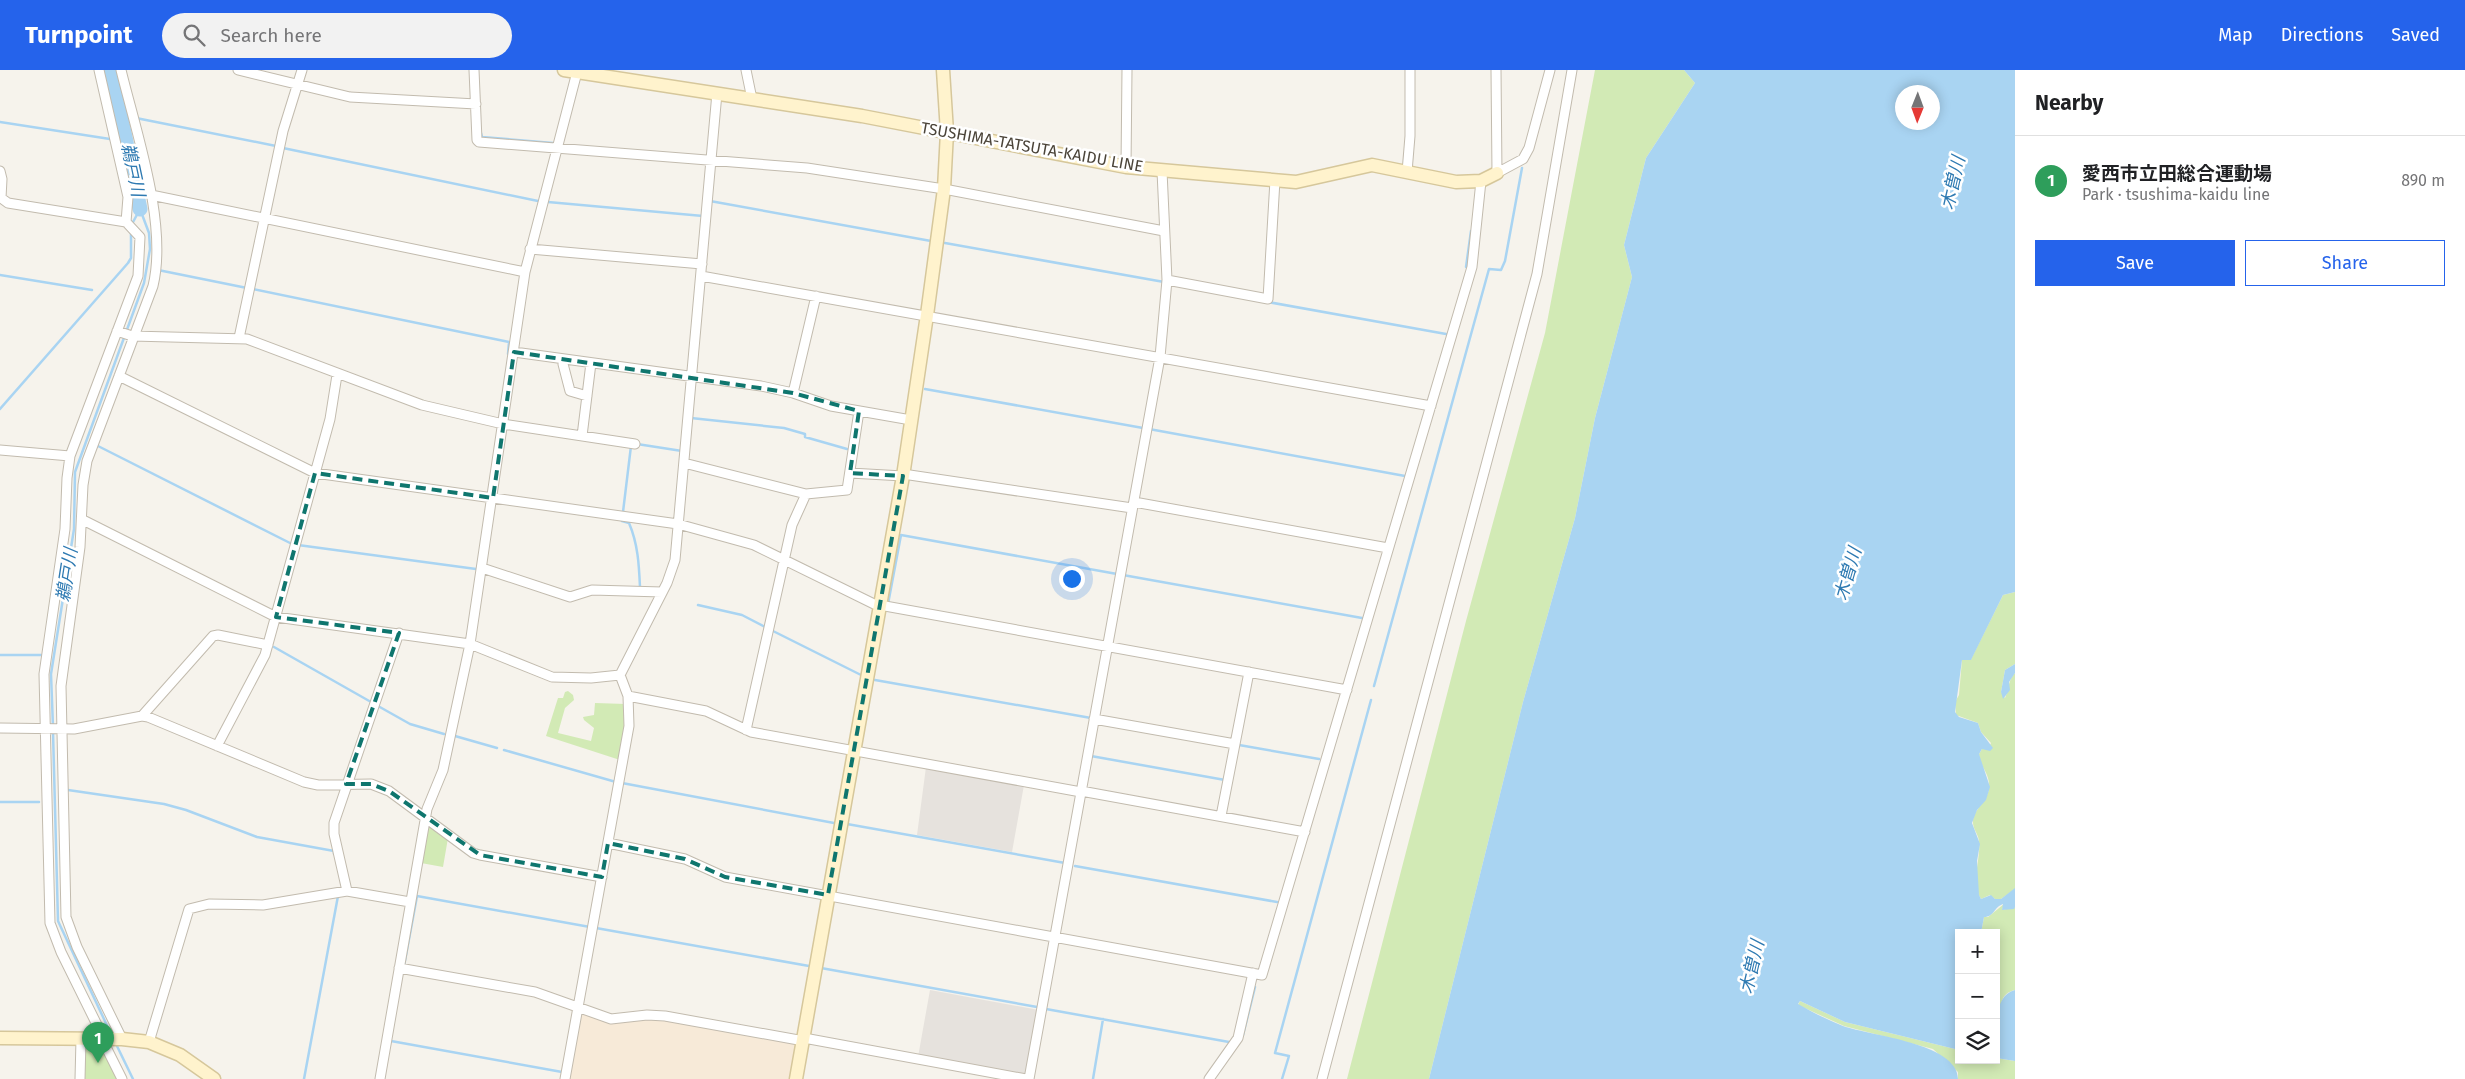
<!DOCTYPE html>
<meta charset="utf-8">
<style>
:root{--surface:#fff;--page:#f2f2f2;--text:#202124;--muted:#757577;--line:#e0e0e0;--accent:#2563eb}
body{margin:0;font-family:"Fira Sans","Noto Sans JP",sans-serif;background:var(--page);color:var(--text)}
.controls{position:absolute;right:15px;bottom:15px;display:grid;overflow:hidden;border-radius:0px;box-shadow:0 2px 12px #0003}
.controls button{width:45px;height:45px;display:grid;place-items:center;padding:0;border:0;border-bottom:1px solid var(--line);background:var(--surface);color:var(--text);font:25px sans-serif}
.compass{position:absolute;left:1895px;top:15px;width:45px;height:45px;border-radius:50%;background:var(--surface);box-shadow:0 2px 12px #0003;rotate:181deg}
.you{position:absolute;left:1071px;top:508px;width:18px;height:18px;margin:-12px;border:4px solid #fff;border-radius:50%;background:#1a73e8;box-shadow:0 0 0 8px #1a73e833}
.badge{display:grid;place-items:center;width:32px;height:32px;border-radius:50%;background:var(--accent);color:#fff;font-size:16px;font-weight:700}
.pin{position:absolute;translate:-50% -41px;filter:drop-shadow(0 1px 2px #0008)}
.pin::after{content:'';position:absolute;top:26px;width:18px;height:15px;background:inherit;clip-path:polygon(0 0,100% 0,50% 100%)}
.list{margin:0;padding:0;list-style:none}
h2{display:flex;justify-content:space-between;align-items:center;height:65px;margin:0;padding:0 20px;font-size:21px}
h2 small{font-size:16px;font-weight:400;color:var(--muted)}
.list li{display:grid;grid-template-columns:32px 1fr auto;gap:15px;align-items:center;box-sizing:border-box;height:90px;padding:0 20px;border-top:1px solid var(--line)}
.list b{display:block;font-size:19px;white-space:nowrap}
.list p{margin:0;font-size:16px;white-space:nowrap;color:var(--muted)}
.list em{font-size:16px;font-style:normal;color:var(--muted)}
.actions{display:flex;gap:10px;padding:15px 20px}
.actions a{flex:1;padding:11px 0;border:1px solid var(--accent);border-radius:0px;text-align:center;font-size:18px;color:var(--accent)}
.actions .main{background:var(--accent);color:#fff}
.icon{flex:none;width:28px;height:28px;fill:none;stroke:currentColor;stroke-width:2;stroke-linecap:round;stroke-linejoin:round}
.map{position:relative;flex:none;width:2015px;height:1009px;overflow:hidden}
header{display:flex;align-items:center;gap:30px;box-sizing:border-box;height:70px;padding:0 25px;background:var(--accent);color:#fff}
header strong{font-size:24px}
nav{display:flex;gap:28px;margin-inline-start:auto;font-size:18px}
.search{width:350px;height:45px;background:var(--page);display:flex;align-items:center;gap:12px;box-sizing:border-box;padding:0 18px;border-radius:28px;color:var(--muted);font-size:19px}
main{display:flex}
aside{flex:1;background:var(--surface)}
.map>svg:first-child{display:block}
.commercial{fill:#f7ead8}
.industrial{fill:#e6e2dd}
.green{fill:#d2eab5}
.water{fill:#a9d4f2;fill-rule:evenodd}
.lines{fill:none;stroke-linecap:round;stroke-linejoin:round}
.stream{stroke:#a9d4f2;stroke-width:2.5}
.river{stroke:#a9d4f2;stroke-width:15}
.street-casing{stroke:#c2bbae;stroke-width:11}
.secondary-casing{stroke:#d6c79b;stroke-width:15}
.street{stroke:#fff;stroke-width:9}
.secondary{stroke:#fff3cd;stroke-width:12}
.marked{fill:none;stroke:#0f766e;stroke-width:4;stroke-dasharray:10 6;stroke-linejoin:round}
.labels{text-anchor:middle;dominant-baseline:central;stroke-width:5;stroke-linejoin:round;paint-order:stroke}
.street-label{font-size:16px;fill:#4b4439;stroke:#fff}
.water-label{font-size:18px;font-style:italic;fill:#2e7ab2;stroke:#fff}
</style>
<header>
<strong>Turnpoint</strong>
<div class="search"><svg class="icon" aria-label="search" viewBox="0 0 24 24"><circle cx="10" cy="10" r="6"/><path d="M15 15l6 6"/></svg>Search here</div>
<nav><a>Map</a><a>Directions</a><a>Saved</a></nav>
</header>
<main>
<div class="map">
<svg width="2015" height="1009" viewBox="0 0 2015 1009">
<rect width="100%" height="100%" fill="#f6f3ec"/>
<path class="commercial" d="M581 942 614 952 647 947 797 972 790 1009H568Z"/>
<path class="industrial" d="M926 697 1024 715 1012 782 917 765Z
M930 920 1039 940 1026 1006 918 987Z"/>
<path class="green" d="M1595 0H1684L1695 13 1646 88 1624 175 1632 207 1595 348 1575 448 1523 632 1429 1009H1347L1466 551 1545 263Z
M2015 522V594L2005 600 2001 622 2005 628C2009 619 2008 610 2015 603V821V819L2001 829H1995L1990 825 1981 829C1970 812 1981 790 1979 772 1979 764 1972 759 1973 750 1975 737 1989 731 1989 716 1990 704 1979 695 1979 684L1982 679H1988L1991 673 1981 662 1978 653 1956 645 1955 632 1959 625 1962 590 1971 589 2003 525Z
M568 621 573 625 574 630 565 638 558 663 591 671 594 658 584 650 583 647 594 645 595 633 626 634 627 655 620 690 546 666 558 628H563L565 622Z
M428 754 448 768 443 797 421 793Z
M2015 822V920C1999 924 2004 933 1996 946V863H1981L1984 847H1988L2004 834 2002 840 2015 837Z
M1800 931 1845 952 1959 980V990H1996V988L2015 991V1009H1958V1002L1933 979 1844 956 1798 935Z
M85 977H103L119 1009H85Z"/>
<path class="water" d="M1684 0H2015V522L2003 525 1971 590H1962L1955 642 1959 647 1978 653 1981 662 1993 678 1990 681 1982 679 1979 684 1990 717 1986 730 1977 740 1972 753 1980 774 1977 791 1979 825 1981 829 1991 825 1995 829H2001L2015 818V837L2014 839 2002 840 2003 834C1994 837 1994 847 1984 847L1981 863H1959V980L1845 952 1800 931 1798 934C1812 942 1828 950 1843 956 1871 966 1958 973 1958 1009H1429L1523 632 1575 448 1595 348 1632 207 1624 175 1646 88 1695 13ZM1902 22H1932V52H1902Z
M2015 594V603L2009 612 2010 620 2003 629 2001 622 2005 600Z
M2015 920V991L1996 988C1996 968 1991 926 2015 920Z"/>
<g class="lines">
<path class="stream" d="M122 48 125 47
M136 48 276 76
M0 52 110 69
M481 63 482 67 553 73
M283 78 538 131
M710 131 931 171
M548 132 703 146
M132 154 140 139
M945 173 1164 212
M1466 197 1471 161
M158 200 247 218
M0 205 92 220
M253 219 509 272 508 284
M1268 232 1446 264
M925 319 1143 358
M0 339 128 193 131 188V162
M691 348 784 358 805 364V367L847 379
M1149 359 1405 406
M637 374 682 381
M96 375 292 474
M623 442 631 376
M622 451 629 453C638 474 639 495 640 517
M298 475 476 499
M1123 505 1362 548
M888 534 901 465 1117 504
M698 535 742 545 767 558
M771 560 861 605
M274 577 371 632
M0 585H41
M875 610 1091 648
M1374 616 1489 199 1501 200 1505 191 1522 98
M378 636 410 654 444 664
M53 657 51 604 74 459 75 402 144 213 150 179 149 163 140 139
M53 662 58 851 111 964
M455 666 497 678
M1238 677 1239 675 1319 689
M504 680 616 712
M1091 686 1225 710
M622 713 834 753
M68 720 164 734 186 740 257 767 334 781V784
M0 732H39
M847 754 1065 793
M1075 796 1277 832
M596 858 809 896
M404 896 417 826 590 857
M821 898 1037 937
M1046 939 1229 972
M1243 965 1255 917
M391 971 562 1002
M116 974 133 1009
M304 1009 338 826 340 825
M1093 1009 1103 949
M1282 1009 1289 986 1275 983 1371 630"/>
<path class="river" d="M111 0 140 139"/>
<g class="street-casing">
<path id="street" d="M99 0 128 127 126 152 140 167 138 206 70 386 67 408 65 459 44 604 50 853 61 882 104 969
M121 0C136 62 168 154 153 216L87 391 83 415 80 477 61 616 66 847 77 877 122 969
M238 0 350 27 476 34
M474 0 477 70 479 72 807 98 944 119 1164 161
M746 0 752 29
M1496 0 1497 103 1523 89 1529 78 1550 0
M1126 97 1127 0
M0 101 2 109 1 128 8 133 126 152
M1407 102 1410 66V0
M151 125 525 202
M530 179 702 194
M701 206 1431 336
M1167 210 1268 229 1275 110
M117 261 132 266 247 269 422 335 503 354 635 374
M239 268 283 61 302 0
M514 282 761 316 793 323 831 336 911 350
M564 289 563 294 570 321 587 326
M119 306 315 403 678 454 754 475 874 534 1347 620
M793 323 816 226
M582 366 591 293
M0 380 70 386
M684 393 806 424
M850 403 903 406
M903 404 1132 438
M1134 432 1388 478
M83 450 276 547 470 574 552 607 591 608 620 605
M482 498 570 527 592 520 662 522
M628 626 706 641 751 662 1081 722
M142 646 213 566 218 565 268 575
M1094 649 1235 674
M0 658 74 659 142 646 148 647 304 712 318 715 371 714 389 721 473 783 480 785 602 807
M746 660 792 455 806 424 847 420 859 341
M217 676 265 585 330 349 337 305
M1081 721 1305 762
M1221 746 1249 602
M608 773 685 789 725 807 1262 905 1472 197 1481 111
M347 821 334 764V753L399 563
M399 898 535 922 611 949 647 945 665 946 804 971
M804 968 1026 1009
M102 969 122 1009
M149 972 189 839 209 834 263 835 347 821 410 832
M80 1009 81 969
M380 1009 427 739 443 700 470 574 525 202 577 2
M565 1009 629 656 628 626 620 605 667 513 675 490 717 23
M1029 1009 1160 287 1167 210 1162 101
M1209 1009 1238 968 1253 903
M1322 1009 1537 204 1572 0"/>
</g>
<g class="secondary-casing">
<path id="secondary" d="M564 0 862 46 1126 97 1296 112 1372 95 1456 112 1481 111 1497 103
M0 968 122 969 149 972 180 985 214 1009
M796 1009 903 406 927 245 944 119 947 62 943 0"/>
</g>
<use href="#street" class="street"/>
<use href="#secondary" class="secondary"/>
</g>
<path class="marked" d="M514 282 793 323 859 341 850 403 903 406 828 825 725 807 685 789 608 773 602 807 480 785 389 721 371 714H346L399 563 276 547 315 403 493 428Z"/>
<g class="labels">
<g class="street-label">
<text transform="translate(1032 77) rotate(10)">TSUSHIMA-TATSUTA-KAIDU LINE</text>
</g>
<g class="water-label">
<text transform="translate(133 100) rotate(78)">鵜戸川</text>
<text transform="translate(1953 113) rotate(-77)">木曽川</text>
<text transform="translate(1848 504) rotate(-74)">木曽川</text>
<text transform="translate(67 505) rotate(-81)">鵜戸川</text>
<text transform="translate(1752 897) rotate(-77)">木曽川</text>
</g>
</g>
</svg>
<div class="controls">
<button>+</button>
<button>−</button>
<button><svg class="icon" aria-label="layers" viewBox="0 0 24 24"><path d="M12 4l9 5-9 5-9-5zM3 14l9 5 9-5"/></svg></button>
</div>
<svg class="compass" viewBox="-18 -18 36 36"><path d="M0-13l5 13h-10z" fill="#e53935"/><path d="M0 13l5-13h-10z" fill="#757577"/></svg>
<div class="you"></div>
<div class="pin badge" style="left:98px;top:993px;background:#2e9e5b">1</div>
</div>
<aside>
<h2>Nearby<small></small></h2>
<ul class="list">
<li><span class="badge" style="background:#2e9e5b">1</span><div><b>愛西市立田総合運動場</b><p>Park · tsushima-kaidu line</p></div><em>890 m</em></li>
</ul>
<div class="actions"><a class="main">Save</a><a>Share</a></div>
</aside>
</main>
